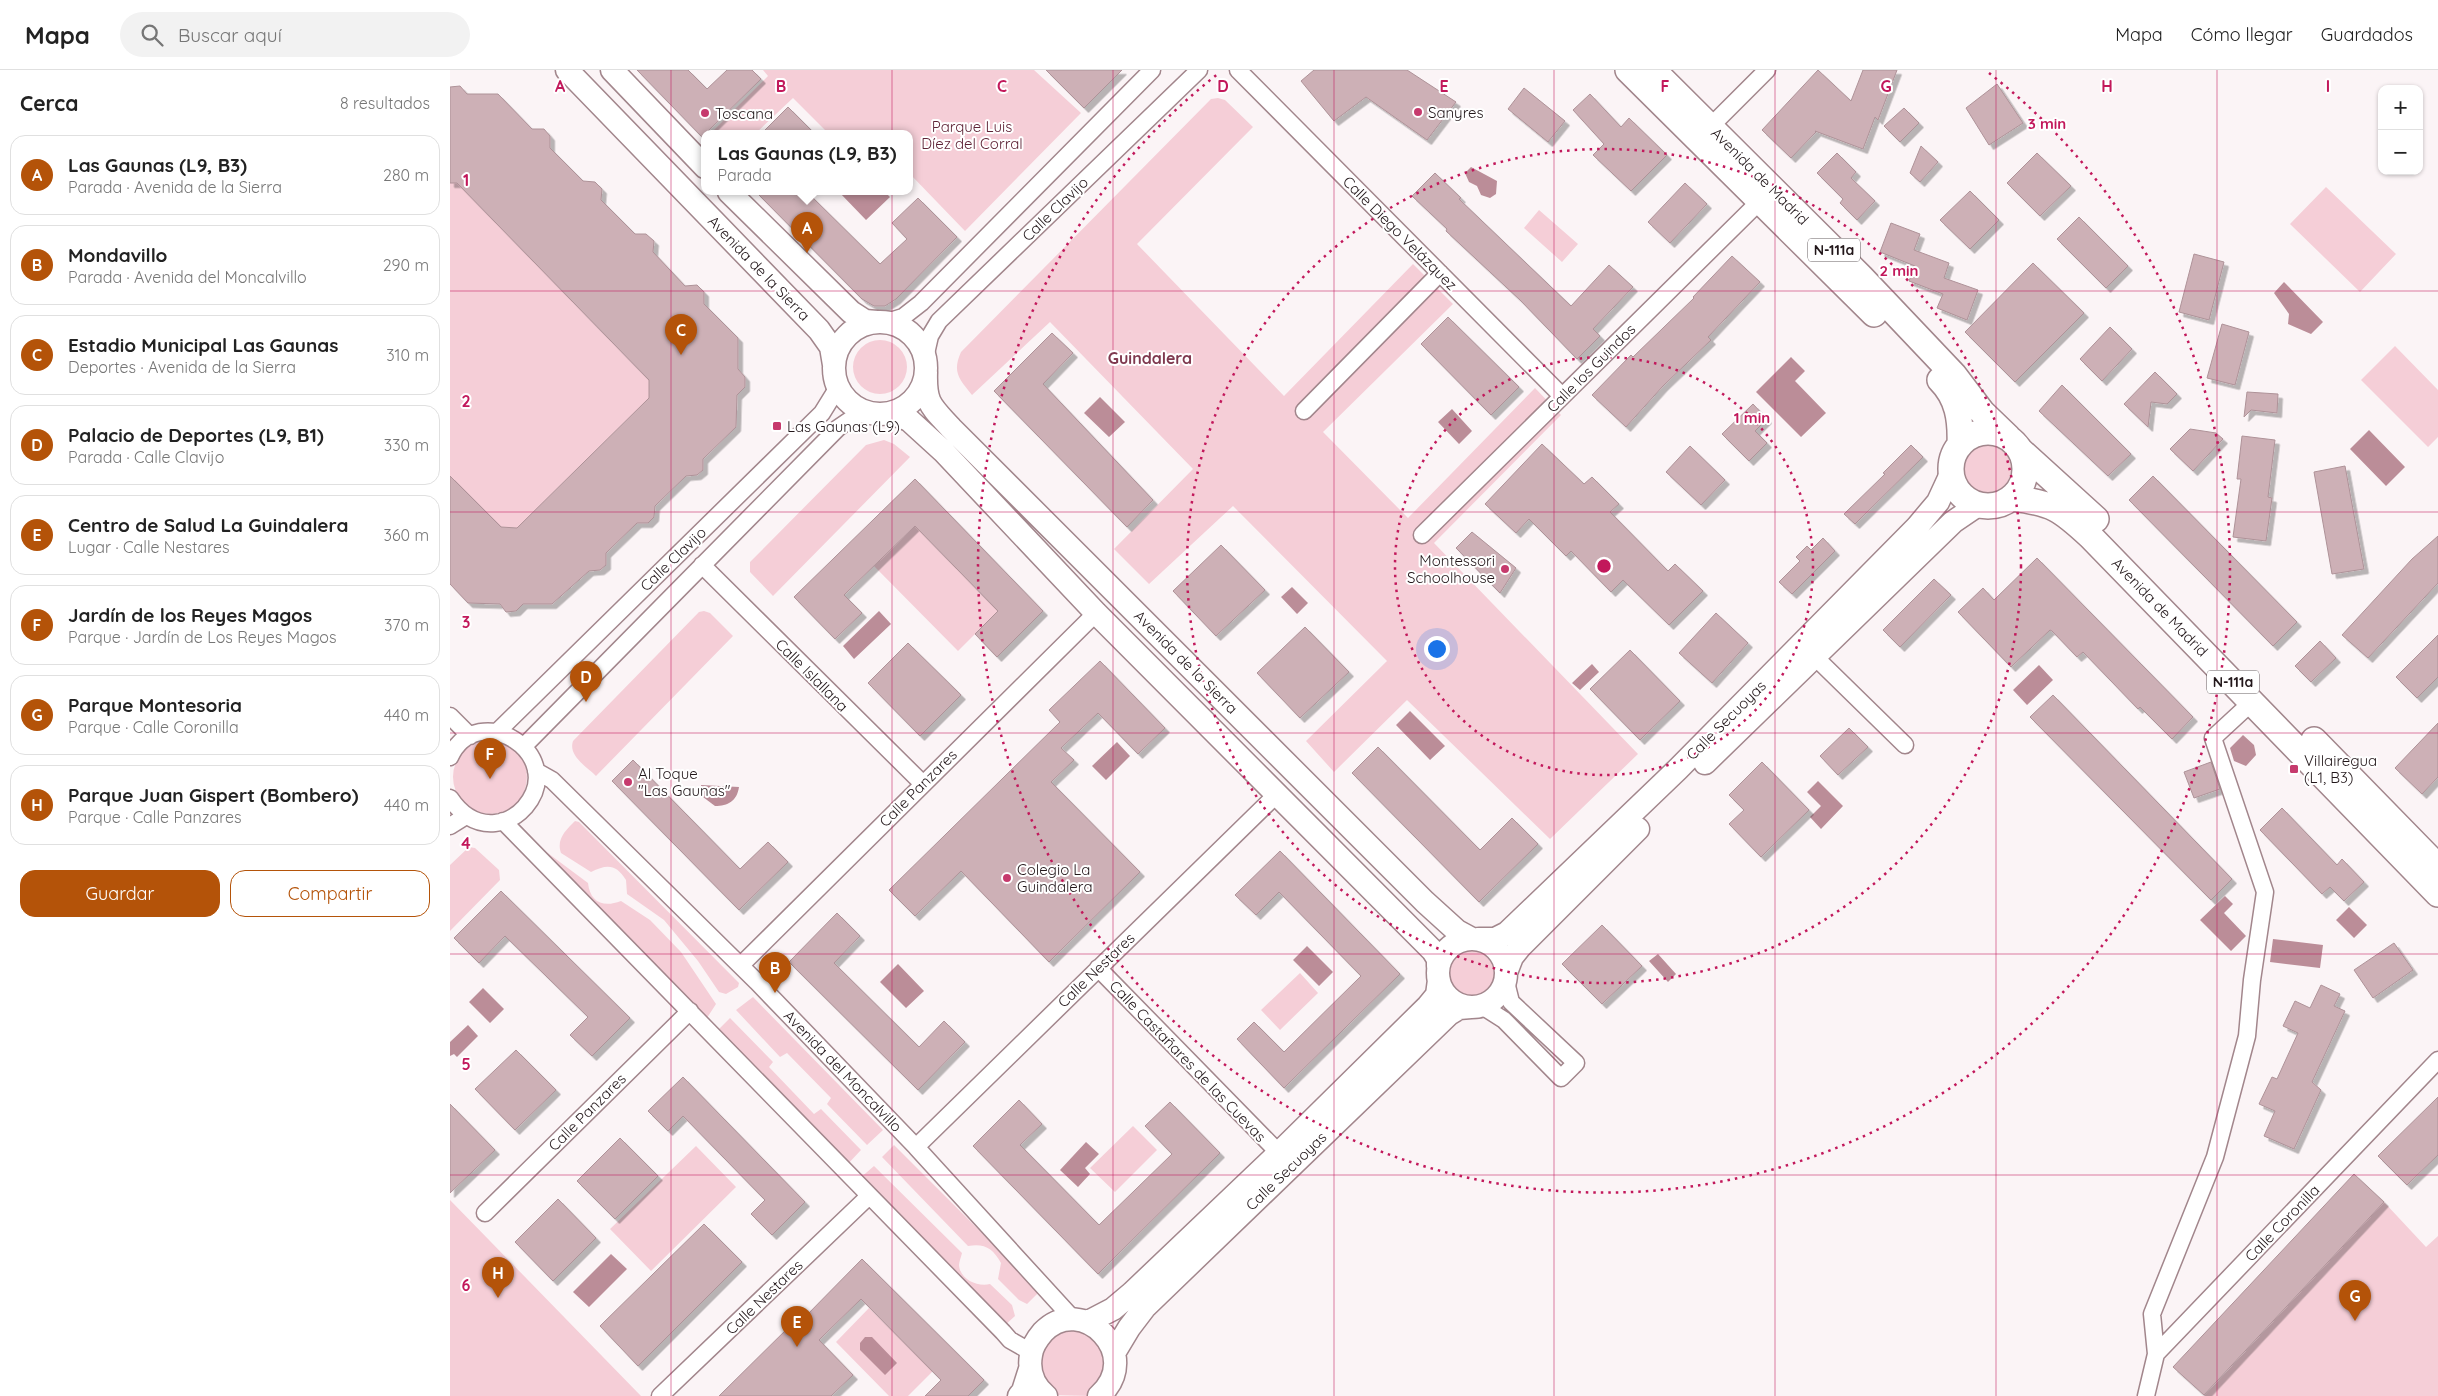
<!DOCTYPE html>
<html lang="es">
<meta charset="utf-8">
<style>
:root{--surface:#fff;--page:#f2f2f2;--text:#222;--muted:#767676;--line:#e0e0e0;--accent:#b45309}
body{margin:0;font-family:Quicksand,sans-serif;background:var(--page);color:var(--text)}
.controls{position:absolute;right:15px;top:15px;display:grid;overflow:hidden;border-radius:10px;box-shadow:0 1px 4px #0004}
.controls button{width:45px;height:45px;display:grid;place-items:center;padding:0;border:0;border-bottom:1px solid var(--line);background:var(--surface);color:var(--text);font:25px sans-serif}
.you{position:absolute;left:986px;top:578px;width:18px;height:18px;margin:-12px;border:4px solid #fff;border-radius:50%;background:#1a73e8;box-shadow:0 0 0 8px #1a73e833}
.badge{display:grid;place-items:center;width:32px;height:32px;border-radius:50%;background:var(--accent);color:#fff;font-size:16px;font-weight:700}
.pin{position:absolute;translate:-50% -41px;filter:drop-shadow(0 1px 2px #0008)}
.pin::after{content:'';position:absolute;top:26px;width:18px;height:15px;background:inherit;clip-path:polygon(0 0,100% 0,50% 100%)}
.popup{position:absolute;left:251px;top:60px;width:212px;height:65px;box-sizing:border-box;display:grid;place-content:center;border-radius:10px;background:var(--surface);filter:drop-shadow(0 1px 4px #0005);font-size:16px;white-space:nowrap;color:var(--muted)}
.popup b{font-size:19px;color:var(--text)}
.popup::after{content:'';position:absolute;left:50%;top:100%;margin-left:-10px;border:10px solid transparent;border-top-color:var(--surface)}
.list{margin:0;padding:0;list-style:none}
h2{display:flex;justify-content:space-between;align-items:center;height:65px;margin:0;padding:0 20px;font-size:21px}
h2 small{font-size:16px;font-weight:400;color:var(--muted)}
.list li{display:grid;grid-template-columns:32px 1fr auto;gap:15px;align-items:center;box-sizing:border-box;height:80px;margin:0 10px 10px;padding:0 10px;border:1px solid var(--line);border-radius:15px}
.list b{display:block;font-size:19px;white-space:nowrap}
.list p{margin:0;font-size:16px;white-space:nowrap;color:var(--muted)}
.list em{font-size:16px;font-style:normal;color:var(--muted)}
.actions{display:flex;gap:10px;padding:15px 20px}
.actions a{flex:1;padding:11px 0;border:1px solid var(--accent);border-radius:15px;text-align:center;font-size:18px;color:var(--accent)}
.actions .main{background:var(--accent);color:#fff}
.icon{flex:none;width:28px;height:28px;fill:none;stroke:currentColor;stroke-width:2;stroke-linecap:round;stroke-linejoin:round}
.map{position:relative;flex:none;width:1988px;height:1326px;overflow:hidden}
header{display:flex;align-items:center;gap:30px;box-sizing:border-box;height:70px;padding:0 25px;background:var(--surface);border-bottom:1px solid var(--line)}
header strong{font-size:24px}
nav{display:flex;gap:28px;margin-inline-start:auto;font-size:18px}
.search{width:350px;height:45px;background:var(--page);display:flex;align-items:center;gap:12px;box-sizing:border-box;padding:0 18px;border-radius:28px;color:var(--muted);font-size:19px}
main{display:flex}
aside{flex:1;background:var(--surface)}
.map>svg:first-child{display:block}
.green{fill:#f5ced7}
.water{fill:#bb8d98}
.building{fill:#cdb0b6;stroke:#ae9298;filter:url(#shadow)}
.lines{fill:none;stroke-linecap:round;stroke-linejoin:round}
.street-casing{stroke:#a2868c;stroke-width:19}
.secondary-casing{stroke:#a2868c;stroke-width:25}
.primary-casing{stroke:#a2868c;stroke-width:28}
.street{stroke:#fff;stroke-width:16}
.secondary{stroke:#fff;stroke-width:22}
.primary{stroke:#fff;stroke-width:25}
.grid{fill:none;stroke:#c2185b;stroke-width:1;stroke-opacity:0.55}
.ring{fill:none;stroke:#c2185b;stroke-width:2.5;stroke-dasharray:2.5 5}
.poi-dot{fill:#c63a6d;stroke:#fff;stroke-width:2}
.labels{text-anchor:middle;dominant-baseline:central;stroke-width:4;stroke-linejoin:round;paint-order:stroke}
.shield{fill:#fff;stroke:#645d5f;stroke-width:1}
.shield-label{font-size:14px;font-weight:bold;fill:#22171a}
.poi-label{font-size:15px;fill:#22171a;stroke:#fff;text-anchor:start}
.park-label{font-size:15px;fill:#5e2336;stroke:#fff}
.street-label{font-size:15px;fill:#22171a;stroke:#fff}
.neighbourhood-label{font-size:16px;font-weight:bold;fill:#7f394f;stroke:#fff}
.grid-label{font-size:16px;text-anchor:middle;font-weight:bold;fill:#c2185b;stroke:#fff;stroke-width:4;stroke-linejoin:round;paint-order:stroke}
.centre{fill:#c2185b;stroke:#fff;stroke-width:2.5}
.ring-label{font-size:15px;text-anchor:middle;font-weight:bold;fill:#c2185b;stroke:#fff;stroke-width:4;stroke-linejoin:round;paint-order:stroke}
</style>
<header>
<strong>Mapa</strong>
<div class="search"><svg class="icon" aria-label="search" viewBox="0 0 24 24"><circle cx="10" cy="10" r="6"/><path d="M15 15l6 6"/></svg>Buscar aquí</div>
<nav><a>Mapa</a><a>Cómo llegar</a><a>Guardados</a></nav>
</header>
<main>
<aside>
<h2>Cerca<small>8 resultados</small></h2>
<ul class="list">
<li><span class="badge">A</span><div><b>Las Gaunas (L9, B3)</b><p>Parada · Avenida de la Sierra</p></div><em>280 m</em></li>
<li><span class="badge">B</span><div><b>Mondavillo</b><p>Parada · Avenida del Moncalvillo</p></div><em>290 m</em></li>
<li><span class="badge">C</span><div><b>Estadio Municipal Las Gaunas</b><p>Deportes · Avenida de la Sierra</p></div><em>310 m</em></li>
<li><span class="badge">D</span><div><b>Palacio de Deportes (L9, B1)</b><p>Parada · Calle Clavijo</p></div><em>330 m</em></li>
<li><span class="badge">E</span><div><b>Centro de Salud La Guindalera</b><p>Lugar · Calle Nestares</p></div><em>360 m</em></li>
<li><span class="badge">F</span><div><b>Jardín de los Reyes Magos</b><p>Parque · Jardín de Los Reyes Magos</p></div><em>370 m</em></li>
<li><span class="badge">G</span><div><b>Parque Montesoria</b><p>Parque · Calle Coronilla</p></div><em>440 m</em></li>
<li><span class="badge">H</span><div><b>Parque Juan Gispert (Bombero)</b><p>Parque · Calle Panzares</p></div><em>440 m</em></li>
</ul>
<div class="actions"><a class="main">Guardar</a><a>Compartir</a></div>
</aside>
<div class="map">
<svg width="1988" height="1326" viewBox="0 0 1988 1326">
<defs>
<filter id="shadow"><feDropShadow dx="4.5" dy="4.5" stdDeviation="0" flood-color="#0004"/></filter>
</defs>
<rect width="100%" height="100%" fill="#fbf4f6"/>
<path class="green" d="M313 0H584L631 43 515 161 460 104V64H379L343 28 305 64H260L318 6Z
M768 28 775 30 803 57 687 174 834 326 963 194 1003 234 873 362 958 448 1085 318 1111 345 984 473 1188 684 1100 769 957 630 884 702 856 671 937 591 783 436 699 514 664 479 743 399 600 252 522 325C509 309 502 302 511 282L761 29Z
M0 113H7L199 310V328L67 458 51 457 0 406Z
M1876 117 1946 184 1910 222 1840 154Z
M1089 140 1128 174 1112 192 1074 158Z
M403 297a27 27 0 1 1 54 0a27 27 0 1 1-54 0Z
M1945 276 1988 320V367L1978 377 1911 310Z
M434 370 444 374 460 387 323 526 300 502V492L416 375Z
M1513 399a24 24 0 1 1 48 0a24 24 0 1 1-48 0Z
M465 456 548 541 508 581 424 496Z
M254 541 260 543 283 566 146 706C136 696 118 686 123 671L249 542Z
M3 707a37 37 0 1 1 74 0a37 37 0 1 1-74 0Z
M125 751 129 752 289 913 288 917 276 924 269 922 248 891 214 850 177 824 176 810C166 794 157 794 141 802L111 783C106 769 116 760 125 751Z
M19 777 25 778 49 800 50 810 0 861V795Z
M95 781 138 813C140 832 153 838 171 831L200 850 231 882 266 934 255 951 91 784Z
M993 905a30 30 0 1 1 60 0a30 30 0 1 1-60 0Z
M850 903 868 923 830 960 811 940Z
M303 927 433 1060 417 1075 377 1034 381 1028 337 983 330 987 286 940Z
M280 948 323 992 319 997 364 1044 371 1039 411 1080 396 1096 265 963Z
M683 1056 707 1080 665 1122 640 1098Z
M444 1075 590 1221 577 1234 569 1230 548 1209 551 1193C543 1178 534 1173 518 1176L432 1087Z
M246 1076 286 1117 201 1201 160 1159Z
M424 1096 512 1183C511 1187 509 1192 509 1195 510 1210 528 1217 540 1214L562 1235 565 1246 554 1256 409 1109Z
M0 1130 191 1326H0Z
M1934 1132 1976 1177 1988 1166V1326H1754Z
M419 1238 483 1301 458 1326H439L386 1272Z
M638 1258 660 1287 642 1326 600 1325 586 1280 602 1260Z"/>
<path class="water" d="M1021 97 1047 111 1046 124 1040 128 1031 125 1027 116 1019 112 1015 103Z
M389 122H435L440 127 416 150Z
M1834 212 1873 252 1861 264 1838 254 1839 244 1824 223Z
M1341 287 1355 301 1345 311 1376 343 1351 367 1306 322Z
M650 327 675 352 659 367 634 343Z
M1002 339 1022 361 1009 374 988 352Z
M1919 360 1955 397 1936 416 1900 379Z
M842 517 858 533 847 544 831 527Z
M429 541 441 554 404 589 393 576Z
M1142 594 1149 602 1130 620 1122 613Z
M1589 595 1603 610 1577 635 1563 620Z
M960 641 995 676 980 690 946 655Z
M1793 665 1804 675 1806 685 1796 696 1784 691 1780 678Z
M667 672 680 686 656 710 642 696Z
M1368 711 1393 736 1371 759 1360 747 1371 736 1357 722Z
M251 715 289 717C287 731 278 736 265 736L253 727Z
M1775 826 1783 834 1774 843 1796 866 1781 881 1750 850Z
M1899 837 1917 855 1904 868 1886 850Z
M1823 869 1873 875 1870 898 1820 892Z
M857 876 883 902 869 916 843 890Z
M1208 884 1226 904 1218 912 1199 891Z
M448 894 474 921 456 938 430 912Z
M33 918 54 939 40 953 19 932Z
M18 955 28 966 7 987 4 984 0 986V972Z
M636 1072 649 1084 635 1098 640 1104 628 1117 610 1100Z
M161 1184 177 1199 139 1237 123 1222Z
M415 1267H422L447 1293 435 1305 410 1280V1273Z"/>
<path class="building" d="M187 0H238L257 19 277 0H302L311 9 252 67Z
M596 0H672L634 38Z
M864 0H957L1006 32 977 70 916 27 884 51 851 11Z
M1368 0 1401 31 1413 0H1447L1428 50 1425 47 1413 79 1365 61 1366 62 1341 88 1312 60Z
M1547 14 1573 53 1539 75 1516 38Z
M10 16 17 24H48L82 59H94L100 66V78L133 111 145 112 152 119 151 130 185 164H196L204 171 203 182 235 216 247 215 254 222V234L288 268V299L295 307V317L287 325 286 357 253 389V400L247 405 236 406 205 436 204 447 198 453H187L156 483V495L150 500 139 501 102 534H73L66 541 56 542 50 534 18 533 0 514V406L51 457 67 458 199 328V310L7 113H0V17Z
M1074 18 1115 51 1098 72 1058 39Z
M1140 24 1171 57 1179 48 1217 85 1181 121 1143 85 1154 74 1123 40Z
M338 37 365 64H311Z
M1454 38 1469 53 1450 72 1434 56Z
M1471 76 1488 92 1470 112 1460 103Z
M1387 83 1406 102 1401 108 1425 131 1407 150 1390 133 1393 129 1367 103Z
M1587 83 1621 116 1590 146 1557 113Z
M985 103 1011 128 1009 129 1121 236 1159 195 1183 217 1143 259 1150 266 1127 289 1070 230 996 161 997 159 962 126Z
M1235 113 1257 134 1220 173 1198 152Z
M1520 121 1549 150 1520 179 1490 150Z
M306 122H357L430 194 457 169 442 153 468 128 507 167 446 229 435 236H424L412 229Z
M1629 147 1678 196 1656 218 1607 169Z
M1441 153 1470 164 1464 180 1499 193 1494 208 1528 220 1517 250 1487 238 1493 224 1459 211 1465 196 1430 182Z
M1744 184 1774 192 1759 250 1729 242Z
M1282 186 1310 212 1258 267 1261 270 1213 316 1176 357 1142 325 1181 285 1183 287 1244 228 1243 227Z
M1583 193 1634 243 1565 312 1515 262Z
M998 247 1069 317 1041 345 971 274Z
M1772 254 1799 262 1785 315 1757 308Z
M1660 257 1682 279 1652 311 1630 289Z
M602 263 623 283 593 314 703 430 677 457 544 321Z
M1705 302 1727 324 1717 334 1701 332 1698 357 1674 334Z
M1612 315 1681 384 1658 406 1589 341Z
M1797 322 1828 324 1827 343 1801 340 1794 347Z
M1303 334 1317 349 1305 361 1317 373 1299 391 1272 364Z
M1740 359 1766 363 1773 369 1743 401 1720 379Z
M1792 366 1825 370 1818 427 1822 428 1816 471 1783 467 1791 409H1787Z
M1092 374 1134 414 1142 407 1169 434 1160 442 1218 501 1225 494 1253 521 1219 555 1173 510 1161 522 1121 481 1116 486 1079 449 1066 463 1035 434Z
M1461 375 1473 387 1405 454 1394 444 1435 404 1433 403Z
M1240 376 1275 410 1251 435 1216 402Z
M1895 396 1914 499 1882 504 1864 402Z
M1703 406 1847 552 1823 576 1679 430Z
M465 409 593 541 547 587 525 564 548 541 465 456 394 525 412 543 385 569 344 527Z
M1022 462 1066 498 1050 523 1006 478Z
M1988 466V513L1918 588 1892 565 1962 489Z
M1373 468 1385 481 1342 524 1329 512 1350 491 1346 487 1357 476 1361 480Z
M771 475 815 520 766 566 723 521Z
M1587 488 1743 647 1722 669 1690 637 1688 639 1633 582 1627 587 1602 561 1600 560 1561 597 1508 542 1533 518 1544 530Z
M1484 509 1501 525 1450 577 1433 560Z
M1266 543 1298 573 1262 613 1229 583Z
M855 557 899 602 850 648 807 603Z
M1988 565V607L1967 628 1946 607Z
M1870 571 1886 588 1861 612 1845 596Z
M458 573 511 625 470 666 418 613Z
M1180 580 1230 631 1190 670 1140 619Z
M650 591 715 658 688 684 648 643 611 678 624 690 601 712 690 802 599 892 511 801 465 846 439 820 610 652 599 640Z
M1603 625 1782 809 1761 830 1580 647Z
M1988 653V707L1972 724 1945 698Z
M1399 658 1418 677 1388 705 1370 686Z
M928 677 1030 780 1062 748 1088 774 1029 832 902 703Z
M183 690 290 799 318 772 338 792 289 840 162 711Z
M1312 692 1359 740 1311 787 1279 754 1294 740 1279 725Z
M1761 692 1770 719 1744 728 1734 702Z
M1832 738 1887 795 1892 789 1914 812 1894 831 1880 817 1872 824 1810 760Z
M830 781 950 904 834 1018 787 969 804 952 834 982 911 906 829 822 806 845 785 825Z
M51 821 180 948 142 986 120 965 138 947 55 866 29 893 4 868Z
M387 843 410 866 384 893 469 977 494 951 515 972 468 1020 339 892Z
M1152 855 1192 896 1152 934 1112 894Z
M1944 873 1963 900 1923 928 1904 900Z
M1871 915 1890 924 1884 936 1895 941 1862 1012 1871 1020 1844 1079 1814 1066 1825 1041 1809 1034 1822 1007 1827 1009 1848 963 1833 956 1845 931 1860 938Z
M66 980 106 1020 65 1060 25 1019Z
M233 1007 355 1132 322 1165 301 1144 315 1130 233 1046 218 1061 198 1041Z
M1988 1027V1085L1957 1115 1928 1086Z
M569 1030 592 1054 570 1075 649 1155 722 1084 695 1056 720 1032 770 1083 648 1204 523 1076Z
M0 1034 45 1080 0 1123Z
M170 1068 208 1106 165 1149 127 1111Z
M1904 1104 1934 1132 1754 1325 1723 1297Z
M108 1129 146 1168 103 1211 65 1172Z
M254 1154 292 1192 188 1296 150 1256Z
M412 1189 534 1310 518 1326H475L491 1310 411 1229 369 1270 403 1305 381 1326H269L348 1248 351 1251Z"/>
<g class="lines">
<g class="street-casing">
<path id="street" d="M788 0 1112 326
M1260 57 1317 0
M437 252 453 247 471 233 702 0
M475 288 480 266 489 251 749 0
M854 341 990 203
M972 465 1310 131
M252 495 473 714
M1364 586 1455 675
M0 646 20 666
M47 662 372 343 385 322V308
M74 676 388 358 407 345 423 344
M0 687C28 627 119 685 75 737 67 746 56 752 45 753 25 755 10 743 0 728
M86 701 102 710 307 912 466 1077 624 1250
M53 751 553 1262 560 1270 581 1282
M0 756 16 746
M291 895 646 543
M648 898 829 1083
M1032 936 1054 950 1111 1008 1126 993 1061 932 1056 912
M466 1077 827 724
M35 1143 240 941
M1706 1284 1702 1244 1765 1087 1797 966 1802 910 1815 822 1763 668 1802 632
M210 1326 418 1127
M1696 1326 1706 1284 1988 990"/>
</g>
<g class="secondary-casing">
<path id="secondary" d="M117 0 369 260 381 277 384 295
M162 0 255 97
M279 122 401 242 415 251 427 252
M384 298a46 46 0 1 1 92 0a46 46 0 1 1-92 0Z
M476 302C475 334 481 336 501 358L975 832 1007 861 1020 868
M441 343 459 350 493 381 646 543 983 881 988 889V896
M1255 693 1503 452 1528 435
M988 903a34 34 0 1 1 68 0a34 34 0 1 1-68 0Z
M1029 869H1045L1057 863 1228 699 1467 457 1488 432 1501 404
M1057 900 1062 887 1070 877 1188 759
M638 1252 663 1239 682 1223 829 1083 978 936 987 925 989 910
M664 1283 679 1258 695 1237 999 944 1009 938 1021 937
M569 1326 573 1321 580 1299
M596 1326C584 1316 578 1301 581 1285 582 1276 587 1269 593 1262 632 1222 695 1285 649 1326"/>
</g>
<g class="primary-casing">
<path id="primary" d="M1178 0 1424 244
M1203 0 1411 207 1504 305 1532 342 1558 367
M1490 310C1508 328 1511 350 1510 375
M1501 399a37 37 0 1 1 74 0a37 37 0 1 1-74 0Z
M1571 381 1646 449
M1562 428C1603 433 1611 439 1640 466L1988 824
M1864 670 1988 797"/>
</g>
<use href="#street" class="street"/>
<use href="#secondary" class="secondary"/>
<use href="#primary" class="primary"/>
</g>
<path class="grid" d="M221 0V1326M442 0V1326M663 0V1326M884 0V1326M1104 0V1326M1325 0V1326M1546 0V1326M1767 0V1326M0 221H1988M0 442H1988M0 663H1988M0 884H1988M0 1105H1988"/>
<g class="ring">
<circle cx="1154" cy="496" r="209"/>
<circle cx="1154" cy="496" r="417"/>
<path d="M1539 3A626 626 0 1 1 769 3"/>
</g>
<g class="poi-dot">
<circle cx="968" cy="42" r="5"/>
<circle cx="255" cy="43" r="5"/>
<rect x="322" y="351" width="10" height="10" rx="2.5"/>
<circle cx="1055" cy="499" r="5"/>
<rect x="1839" y="694" width="10" height="10" rx="2.5"/>
<circle cx="178" cy="712" r="5"/>
<circle cx="557" cy="808" r="5"/>
</g>
<g class="labels">
<g class="shield">
<rect x="1358" y="168.5" width="52" height="23" rx="4"/>
<rect x="1757" y="600.5" width="52" height="23" rx="4"/>
</g>
<g class="shield-label">
<text x="1384" y="180">N-111a</text>
<text x="1783" y="612">N-111a</text>
</g>
<g class="poi-label">
<text x="978" y="42">Sanyres</text>
<text x="265" y="43">Toscana</text>
<text x="337" y="356">Las Gaunas (L9)</text>
<text x="1045" y="490" text-anchor="end">Montessori<tspan x="1045" dy="17">Schoolhouse</tspan></text>
<text x="1854" y="690">Villairegua<tspan x="1854" dy="17">(L1, B3)</tspan></text>
<text x="188" y="703">Al Toque<tspan x="188" dy="17">"Las Gaunas"</tspan></text>
<text x="567" y="799">Colegio La<tspan x="567" dy="17">Guindalera</tspan></text>
</g>
<g class="park-label">
<text x="522" y="56">Parque Luis<tspan x="522" dy="17">Díez del Corral</tspan></text>
</g>
<g class="street-label">
<text transform="translate(1310 106) rotate(45)">Avenida de Madrid</text>
<text transform="translate(605 139) rotate(-44)">Calle Clavijo</text>
<text transform="translate(950 163) rotate(45)">Calle Diego Velázquez</text>
<text transform="translate(309 198) rotate(46)">Avenida de la Sierra</text>
<text transform="translate(1141 298) rotate(-45)">Calle los Guindos</text>
<text transform="translate(223 489) rotate(-44)">Calle Clavijo</text>
<text transform="translate(1710 537) rotate(46)">Avenida de Madrid</text>
<text transform="translate(736 592) rotate(45)">Avenida de la Sierra</text>
<text transform="translate(362 605) rotate(45)">Calle Islallana</text>
<text transform="translate(1276 650) rotate(-45)">Calle Secuoyas</text>
<text transform="translate(468 718) rotate(-45)">Calle Panzares</text>
<text transform="translate(646 900) rotate(-44)">Calle Nestares</text>
<text transform="translate(738 991) rotate(46)">Calle Castañares de las Cuevas</text>
<text transform="translate(393 1001) rotate(46)">Avenida del Moncalvillo</text>
<text transform="translate(137 1042) rotate(-45)">Calle Panzares</text>
<text transform="translate(836 1101) rotate(-44)">Calle Secuoyas</text>
<text transform="translate(1832 1153) rotate(-46)">Calle Coronilla</text>
<text transform="translate(314 1227) rotate(-44)">Calle Nestares</text>
</g>
<g class="neighbourhood-label">
<text x="700" y="288">Guindalera</text>
</g>
</g>
<g class="grid-label">
<text x="110" y="22">A</text>
<text x="331" y="22">B</text>
<text x="552" y="22">C</text>
<text x="773" y="22">D</text>
<text x="994" y="22">E</text>
<text x="1215" y="22">F</text>
<text x="1436" y="22">G</text>
<text x="1657" y="22">H</text>
<text x="1878" y="22">I</text>
<text x="16" y="116">1</text>
<text x="16" y="337">2</text>
<text x="16" y="558">3</text>
<text x="16" y="779">4</text>
<text x="16" y="1000">5</text>
<text x="16" y="1221">6</text>
</g>
<circle cx="1154" cy="496" r="8" class="centre"/>
<g class="ring-label">
<text x="1597" y="59">3 min</text>
<text x="1449" y="206">2 min</text>
<text x="1302" y="353">1 min</text>
</g>
</svg>
<div class="controls">
<button>+</button>
<button>−</button>
</div>
<div class="you"></div>
<div class="pin badge" style="left:357px;top:183px">A</div>
<div class="popup"><b>Las Gaunas (L9, B3)</b>Parada</div>
<div class="pin badge" style="left:325px;top:923px">B</div>
<div class="pin badge" style="left:231px;top:285px">C</div>
<div class="pin badge" style="left:136px;top:632px">D</div>
<div class="pin badge" style="left:347px;top:1277px">E</div>
<div class="pin badge" style="left:40px;top:709px">F</div>
<div class="pin badge" style="left:1905px;top:1251px">G</div>
<div class="pin badge" style="left:48px;top:1228px">H</div>
</div>
</main>
